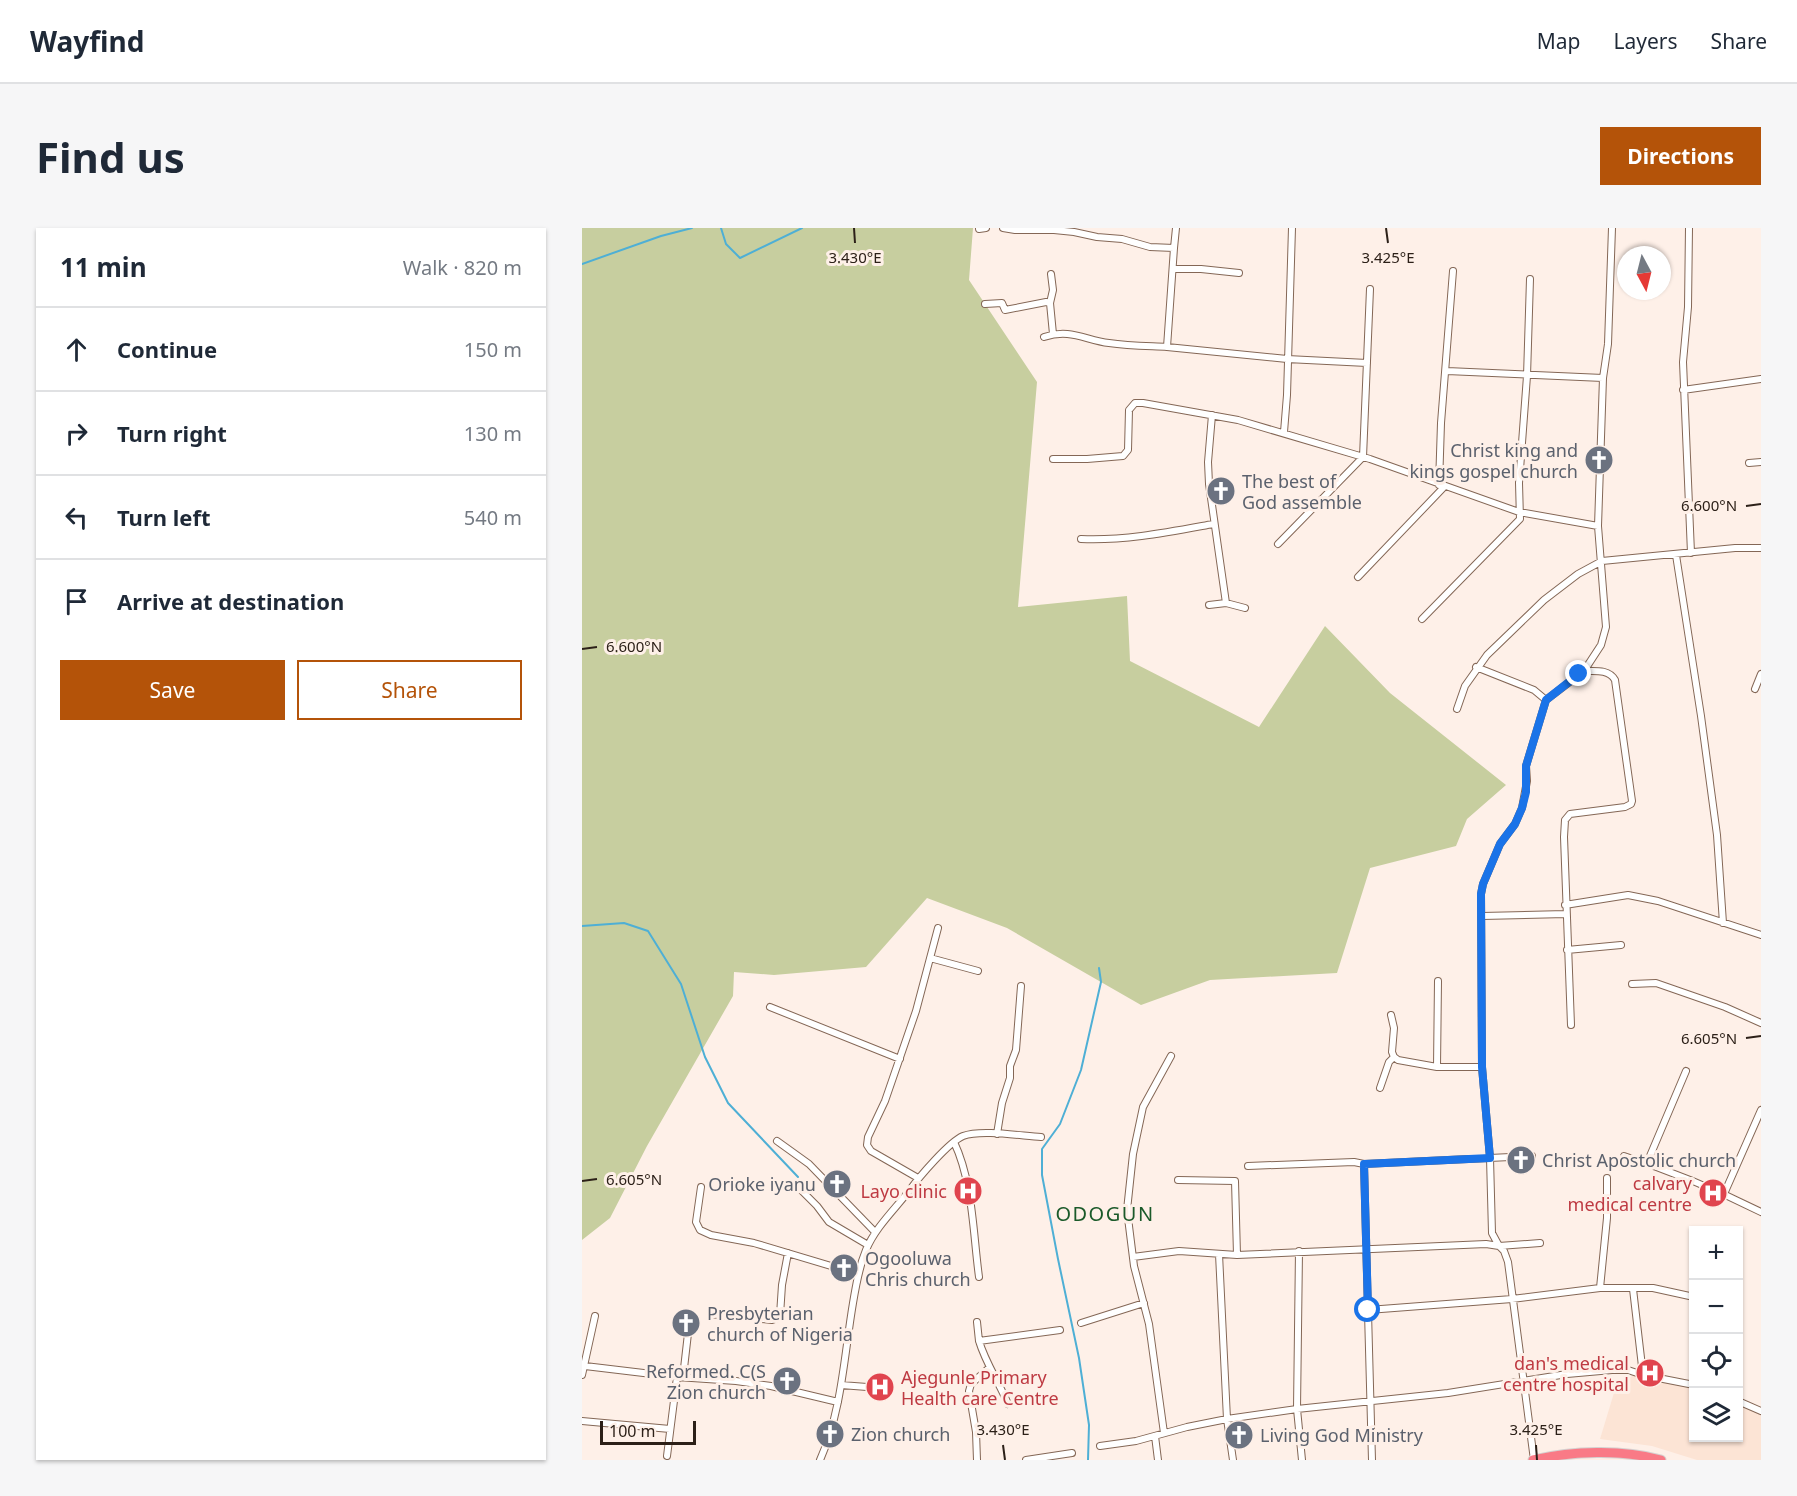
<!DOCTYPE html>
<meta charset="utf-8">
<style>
:root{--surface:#fff;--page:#f6f6f7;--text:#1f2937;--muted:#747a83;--line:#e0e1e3;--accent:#b45309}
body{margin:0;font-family:"Noto Sans",sans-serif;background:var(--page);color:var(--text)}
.controls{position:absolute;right:18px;bottom:18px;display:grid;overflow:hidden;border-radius:0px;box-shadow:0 2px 4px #0004}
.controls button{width:54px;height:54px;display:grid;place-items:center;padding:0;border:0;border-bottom:2px solid var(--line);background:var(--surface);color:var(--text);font:30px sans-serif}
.compass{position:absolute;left:1035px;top:18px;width:54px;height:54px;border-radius:50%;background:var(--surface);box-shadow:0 2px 4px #0004;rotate:173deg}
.scale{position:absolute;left:18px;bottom:15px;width:96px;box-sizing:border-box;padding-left:6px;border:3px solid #2c2018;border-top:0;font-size:16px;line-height:21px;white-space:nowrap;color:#2c2018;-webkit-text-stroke:4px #fef0e8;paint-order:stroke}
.stop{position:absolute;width:18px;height:18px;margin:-14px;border:4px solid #1a73e8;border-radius:50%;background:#fff}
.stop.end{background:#1a73e8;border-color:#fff;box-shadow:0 2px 6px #0008}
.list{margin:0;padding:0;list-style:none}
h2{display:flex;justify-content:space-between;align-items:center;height:78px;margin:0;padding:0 24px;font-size:26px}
h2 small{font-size:20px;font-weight:400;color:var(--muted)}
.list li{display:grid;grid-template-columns:39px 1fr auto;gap:18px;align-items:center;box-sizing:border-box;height:84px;padding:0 24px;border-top:2px solid var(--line)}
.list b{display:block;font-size:22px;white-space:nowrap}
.list em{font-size:20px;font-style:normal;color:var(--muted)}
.actions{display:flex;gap:12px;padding:18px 24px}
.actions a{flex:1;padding:14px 0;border:2px solid var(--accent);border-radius:0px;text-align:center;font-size:21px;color:var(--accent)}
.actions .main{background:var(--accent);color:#fff}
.icon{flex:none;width:33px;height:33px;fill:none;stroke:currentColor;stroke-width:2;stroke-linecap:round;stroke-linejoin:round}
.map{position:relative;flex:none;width:1179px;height:1232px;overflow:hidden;border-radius:0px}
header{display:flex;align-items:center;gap:36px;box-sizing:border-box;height:84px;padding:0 30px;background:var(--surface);border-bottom:2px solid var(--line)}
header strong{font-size:28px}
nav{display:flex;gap:33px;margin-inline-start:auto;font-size:21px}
.intro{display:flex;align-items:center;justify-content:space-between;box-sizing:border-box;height:144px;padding:0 36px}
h1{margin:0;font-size:42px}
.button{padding:15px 27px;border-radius:0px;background:var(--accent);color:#fff;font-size:21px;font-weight:700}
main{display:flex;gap:36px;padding:0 36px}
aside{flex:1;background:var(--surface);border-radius:0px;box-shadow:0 2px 4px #0004}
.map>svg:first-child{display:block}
.built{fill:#fce4d5}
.green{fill:#c7ce9f}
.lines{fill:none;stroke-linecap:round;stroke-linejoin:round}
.stream{stroke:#4eafd5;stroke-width:2}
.minor-casing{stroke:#846756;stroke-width:8}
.highway-casing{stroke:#d5d2d1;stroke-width:11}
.minor{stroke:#fff;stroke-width:6}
.highway{stroke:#f97a86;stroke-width:9}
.route{stroke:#1a73e8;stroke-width:8}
.ticks{fill:none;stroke:#2c2018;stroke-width:2}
.labels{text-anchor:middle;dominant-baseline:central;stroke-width:6;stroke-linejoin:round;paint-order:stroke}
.worship-label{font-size:18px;fill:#5b616d;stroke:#fef0e8;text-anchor:start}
.health-label{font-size:18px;fill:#be3a42;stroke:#fef0e8;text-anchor:end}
.neighbourhood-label{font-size:20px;letter-spacing:1.5px;fill:#1b5a2a;stroke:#fef0e8}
.ticks-label{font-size:15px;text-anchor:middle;fill:#2c2018;stroke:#fef0e8;stroke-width:6;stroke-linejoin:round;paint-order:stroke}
</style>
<header>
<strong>Wayfind</strong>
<nav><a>Map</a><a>Layers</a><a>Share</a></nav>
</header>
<div class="intro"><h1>Find us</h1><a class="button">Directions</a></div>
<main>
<aside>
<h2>11 min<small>Walk · 820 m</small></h2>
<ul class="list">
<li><svg class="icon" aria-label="ahead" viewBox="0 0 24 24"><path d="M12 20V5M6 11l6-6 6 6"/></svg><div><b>Continue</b></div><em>150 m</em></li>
<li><svg class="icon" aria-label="right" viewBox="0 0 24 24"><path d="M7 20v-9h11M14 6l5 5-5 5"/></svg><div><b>Turn right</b></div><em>130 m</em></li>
<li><svg class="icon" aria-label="left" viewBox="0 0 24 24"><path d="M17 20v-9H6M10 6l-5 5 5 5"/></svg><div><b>Turn left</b></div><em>540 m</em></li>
<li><svg class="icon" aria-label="arrive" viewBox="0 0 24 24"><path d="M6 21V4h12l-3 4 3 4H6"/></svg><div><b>Arrive at destination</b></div></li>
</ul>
<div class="actions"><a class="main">Save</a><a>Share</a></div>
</aside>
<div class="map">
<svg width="1179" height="1232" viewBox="0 0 1179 1232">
<rect width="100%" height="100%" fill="#fef0e8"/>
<path class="built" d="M1066 1141 1111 1157 1112 1210H1156L1157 1173 1179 1183V1232H1115L1070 1218 1018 1211 1035 1155Z"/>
<path class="green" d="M0 0H391L387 52 455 154 436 379 545 368 548 433 677 499 743 398 808 465 924 557 885 591 874 618 788 640 755 745 628 752 559 777 425 700 345 670 284 739 192 747 152 744 151 768 65 918 28 990 0 1012Z"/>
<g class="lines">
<path class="stream" d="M139 0 144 16 158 30 220 0
M0 36 79 8 110 0
M0 698 42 695 66 703 99 756 123 829 146 875 216 949
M506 1232 507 1197 497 1130 476 1031 460 947V921L478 896 499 842 519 754 517 740"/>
<g class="minor-casing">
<path id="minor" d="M421 0 433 2H472L492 4 515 9 540 11 568 19 592 20 585 119 705 131 785 135
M1107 0 1106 79 1101 134 1109 325
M397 1 404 0
M592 20 594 0
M592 41H619L657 45
M468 75 471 62 469 46
M403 76 420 75 423 82 464 74 468 75 471 106
M462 109C488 100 503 112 527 115 547 118 566 118 585 119
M865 143 1021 150
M1101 162 1179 151
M630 187 626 234 627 256 644 375
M702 204 705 167 710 0
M471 231H505L541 228 546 222 547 182 553 175H561L656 192 788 231 937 284 1016 298
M1167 235 1179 234
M857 257 859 195 871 43
M499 311C543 313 587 304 631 296
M696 316 781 229 788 61
M1094 327 1119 488 1135 607 1141 695
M776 349 862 259
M627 377 644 375 663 380
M840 391 938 291 937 255 945 148 948 51
M894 439 952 462 964 472
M1173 461 1179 446
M875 481 883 458 905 427 962 372 996 346 1020 333 1153 320H1179
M983 677 1046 667 1076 673 1179 707
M900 688 984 686
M985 722 1039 717
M348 730 396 743
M1050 756 1074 755 1143 779 1179 795
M188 779 318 831
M809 787 812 800 810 824 812 829 816 832 855 839H900
M989 797 982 609 983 592 988 586 1043 579 1049 576 1050 573 1033 452C1027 441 1013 443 1002 443
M855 839 856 753
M798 860 807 834 812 829
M415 906 420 875 428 850V838L434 822 439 758
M195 913 227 936 293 1004
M372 914C391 954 391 1005 397 1049
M1042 928C1089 943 1135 962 1179 984
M1065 935 1104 843
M782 936 790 1232
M666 938 772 934 782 936 950 928
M336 950 289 923 285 917 286 909 303 873 334 783 356 700
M596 952 653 953 655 1027
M119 959 114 994 118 1002 129 1007 172 1015 276 1046
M219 962 235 978 247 994 286 1017
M1142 966 1179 882
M717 1023 715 1181 720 1232
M637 1026 645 1191 651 1232
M551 1029 597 1023 655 1027 904 1016 917 1018 958 1015
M1018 1060 1025 990V950
M1051 1061 1061 1147
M786 1082 930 1071 1018 1060H1071L1112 1069
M128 1086 190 1092 196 1090 198 1087 200 1057 206 1025
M395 1094 397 1113 478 1102
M499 1095 562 1075
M397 1113C404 1136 417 1154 426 1176
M3 1138 95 1149 154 1153 189 1158 256 1174
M0 1147 13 1088
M101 1149 108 1088
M259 1157 285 1159 307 1158
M1156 1173 1179 1183
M0 1193 88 1201
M582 1205 567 1096 552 1038 545 982 551 926 561 879 589 828
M573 1208 576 1232
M518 1218 554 1213 605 1199 645 1191 715 1181 866 1165 985 1146 1030 1142H1046L1061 1147 1112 1157
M85 1228 95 1149
M238 1232C260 1183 262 1128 271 1075 274 1057 277 1039 284 1022 293 1000 312 982 327 963 337 949 367 914 381 908 399 901 440 908 459 909
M395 1232 394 1204 387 1163 389 1156 407 1140
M444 1232 490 1225
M952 1232 926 1034 922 1023 917 1018 910 1005 908 930 900 839 899 666 901 656 918 616 933 596 940 580 945 553 944 538 964 472 1002 443 1019 417 1024 399 1016 298 1021 150 1026 116 1030 0"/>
</g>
<g class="highway-casing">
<path id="highway" d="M951 1232C991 1223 1039 1221 1079 1232"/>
</g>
<use href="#minor" class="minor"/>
<use href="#highway" class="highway"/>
</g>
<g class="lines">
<path class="route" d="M786 1082 782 936 908 930 900 839 899 666 901 656 918 616 933 596 940 580 944 564V538L964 472 997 446"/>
</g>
<path class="ticks" d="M272 0 273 15M804 0 806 15M1164 278 1179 276M0 421 15 419M1164 810 1179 808M0 953 15 951M421 1217 423 1232M954 1217 955 1232"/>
<defs>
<g id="church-disc" transform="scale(1.5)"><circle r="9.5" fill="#6b7280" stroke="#fef0e8"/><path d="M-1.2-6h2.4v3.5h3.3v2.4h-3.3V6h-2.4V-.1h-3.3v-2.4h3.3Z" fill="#fff"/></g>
<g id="hospital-disc" transform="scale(1.5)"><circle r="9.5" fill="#e0444e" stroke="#fef0e8"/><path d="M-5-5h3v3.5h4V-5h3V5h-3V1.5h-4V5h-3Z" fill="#fff"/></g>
</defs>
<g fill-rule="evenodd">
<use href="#church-disc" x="1017" y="232"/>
<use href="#church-disc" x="639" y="263"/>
<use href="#church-disc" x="939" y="932"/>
<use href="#church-disc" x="255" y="956"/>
<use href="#hospital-disc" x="386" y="963"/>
<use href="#hospital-disc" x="1131" y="965"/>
<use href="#church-disc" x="262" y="1040"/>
<use href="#church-disc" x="104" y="1095"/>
<use href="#hospital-disc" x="1068" y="1145"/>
<use href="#church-disc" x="205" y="1153"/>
<use href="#hospital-disc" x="298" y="1159"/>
<use href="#church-disc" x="248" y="1206"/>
<use href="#church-disc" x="657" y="1207"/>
</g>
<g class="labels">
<g class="worship-label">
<text x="996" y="222" text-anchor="end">Christ king and<tspan x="996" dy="21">kings gospel church</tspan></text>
<text x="660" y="253">The best of<tspan x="660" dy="21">God assemble</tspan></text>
<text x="960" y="932">Christ Apostolic church</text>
<text x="234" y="956" text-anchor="end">Orioke iyanu</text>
<text x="283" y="1030">Ogooluwa<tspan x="283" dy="21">Chris church</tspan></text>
<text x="125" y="1085">Presbyterian<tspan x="125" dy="21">church of Nigeria</tspan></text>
<text x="184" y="1143" text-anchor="end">Reformed. C(S<tspan x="184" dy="21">Zion church</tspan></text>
<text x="269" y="1206">Zion church</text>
<text x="678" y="1207">Living God Ministry</text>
</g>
<g class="health-label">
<text x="1110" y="955">calvary<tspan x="1110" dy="21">medical centre</tspan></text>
<text x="365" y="963">Layo clinic</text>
<text x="1047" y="1135">dan's medical<tspan x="1047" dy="21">centre hospital</tspan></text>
<text x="319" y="1149" text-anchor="start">Ajegunle Primary<tspan x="319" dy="21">Health care Centre</tspan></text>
</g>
<g class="neighbourhood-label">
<text x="523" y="985">ODOGUN</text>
</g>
</g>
<g class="ticks-label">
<text x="273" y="35">3.430°E</text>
<text x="806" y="35">3.425°E</text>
<text x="1127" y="283">6.600°N</text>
<text x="52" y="424">6.600°N</text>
<text x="1127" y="816">6.605°N</text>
<text x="52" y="957">6.605°N</text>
<text x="421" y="1207">3.430°E</text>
<text x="954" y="1207">3.425°E</text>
</g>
</svg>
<div class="controls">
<button>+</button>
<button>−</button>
<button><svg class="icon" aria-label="locate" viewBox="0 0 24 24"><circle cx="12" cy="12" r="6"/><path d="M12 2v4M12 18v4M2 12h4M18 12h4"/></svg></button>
<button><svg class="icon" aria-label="layers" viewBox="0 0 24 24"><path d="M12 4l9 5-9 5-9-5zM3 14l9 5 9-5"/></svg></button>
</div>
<svg class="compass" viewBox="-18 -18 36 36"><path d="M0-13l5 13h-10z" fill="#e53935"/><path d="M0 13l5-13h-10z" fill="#747a83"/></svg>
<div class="scale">100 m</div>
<div class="stop" style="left:786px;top:1082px"></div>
<div class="stop end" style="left:997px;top:446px"></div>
</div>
</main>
